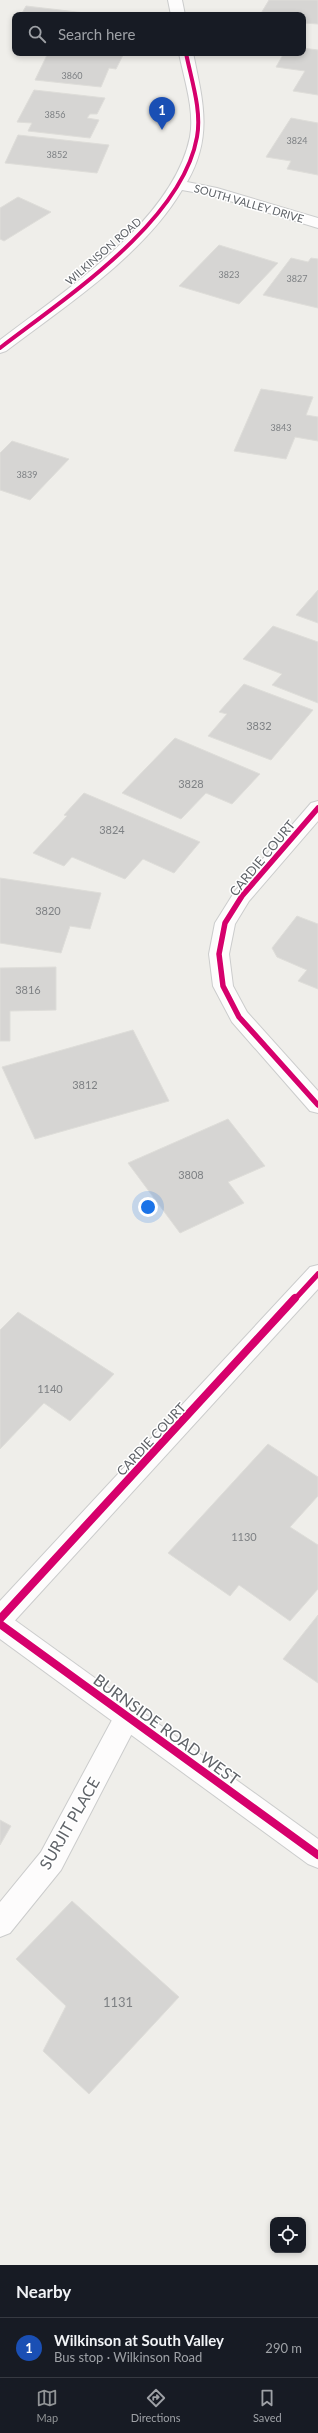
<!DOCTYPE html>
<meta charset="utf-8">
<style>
:root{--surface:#171b24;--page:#242831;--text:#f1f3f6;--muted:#9ea1a6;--line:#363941;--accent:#919496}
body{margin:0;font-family:Lato,sans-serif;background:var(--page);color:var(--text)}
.controls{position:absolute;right:12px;bottom:12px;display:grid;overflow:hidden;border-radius:8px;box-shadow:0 2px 6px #0003}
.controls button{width:36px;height:36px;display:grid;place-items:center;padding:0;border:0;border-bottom:1px solid var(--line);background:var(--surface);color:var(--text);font:20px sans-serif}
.you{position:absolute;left:148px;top:1207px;width:14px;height:14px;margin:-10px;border:3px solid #fff;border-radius:50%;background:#1a73e8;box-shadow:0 0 0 6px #1a73e833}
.badge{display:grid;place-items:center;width:26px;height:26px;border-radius:50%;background:var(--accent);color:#fff;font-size:13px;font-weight:700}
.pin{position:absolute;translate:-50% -33px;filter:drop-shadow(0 1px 2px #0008)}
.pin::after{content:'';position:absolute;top:21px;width:14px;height:12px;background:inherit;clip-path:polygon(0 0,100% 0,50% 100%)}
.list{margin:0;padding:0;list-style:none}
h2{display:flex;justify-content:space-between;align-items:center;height:52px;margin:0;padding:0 16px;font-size:17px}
h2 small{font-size:13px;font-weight:400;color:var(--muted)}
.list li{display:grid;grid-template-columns:26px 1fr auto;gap:12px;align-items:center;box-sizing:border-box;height:60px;padding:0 16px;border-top:1px solid var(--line)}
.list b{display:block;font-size:15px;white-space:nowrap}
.list p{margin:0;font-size:13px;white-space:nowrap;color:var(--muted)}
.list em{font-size:13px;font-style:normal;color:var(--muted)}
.icon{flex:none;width:22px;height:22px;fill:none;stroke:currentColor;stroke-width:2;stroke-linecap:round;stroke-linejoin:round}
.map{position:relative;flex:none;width:318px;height:2265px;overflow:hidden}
.search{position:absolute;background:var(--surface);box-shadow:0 2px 6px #0003;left:12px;right:12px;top:12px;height:44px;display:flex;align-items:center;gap:10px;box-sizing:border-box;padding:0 14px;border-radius:8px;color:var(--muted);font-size:15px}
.sheet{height:112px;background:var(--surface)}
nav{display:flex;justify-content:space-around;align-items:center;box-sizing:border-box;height:56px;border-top:1px solid var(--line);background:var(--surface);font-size:11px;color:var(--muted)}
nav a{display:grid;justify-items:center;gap:2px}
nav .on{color:var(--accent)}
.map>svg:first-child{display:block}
.building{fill:#d6d5d3;stroke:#deddd9}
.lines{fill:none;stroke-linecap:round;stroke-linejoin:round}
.minor-casing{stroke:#cbcccc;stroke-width:2}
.tertiary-casing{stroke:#cbcccc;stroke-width:2}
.minor{fill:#fdfcfc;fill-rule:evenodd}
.tertiary{fill:#fdfcfc;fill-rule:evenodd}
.cycleway-far2-casing{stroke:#fff;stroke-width:6}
.cycleway-far1-casing{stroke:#fff;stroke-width:8}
.cycleway-casing{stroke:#fff;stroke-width:10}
.cycleway-far2{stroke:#d6006c;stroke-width:4}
.cycleway-far1{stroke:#d6006c;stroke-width:5.5}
.cycleway{stroke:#d6006c;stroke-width:8}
.labels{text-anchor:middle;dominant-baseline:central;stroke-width:3;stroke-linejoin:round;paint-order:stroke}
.far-number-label{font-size:9px;fill:#7e8184}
.far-street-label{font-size:11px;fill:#5f6368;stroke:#fff}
.number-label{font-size:11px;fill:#7e8184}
.street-label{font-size:13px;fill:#5f6368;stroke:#fff}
.near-number-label{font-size:13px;fill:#7e8184}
.near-street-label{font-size:16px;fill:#5f6368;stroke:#fff}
</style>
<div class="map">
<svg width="318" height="2265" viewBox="0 0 318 2265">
<rect width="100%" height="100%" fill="#efeeea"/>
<path class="building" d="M269 0H318V24L303 23V15H260Z
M26 6 102 15H21Z
M303 48 318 50V95L293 91 305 71 276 67 284 53H303Z
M48 53 67 54 124 53 116 69 109 68 101 87 35 80Z
M34 90 105 98 97 114H90L87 118 99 120 90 138 28 131 32 123 17 122Z
M291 118 318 123V175L287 169 291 161 266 157Z
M18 135 109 145 97 173 5 163Z
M18 197 51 212 4 241 0 239V208Z
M219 245 278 263 239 304 179 286Z
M291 258 308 262 311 258 318 259V308L263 295Z
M261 389 313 397 306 415 318 417V441L295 437 286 459 234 451Z
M12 441 69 459 30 500 0 490V453Z
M318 590V623L296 615Z
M273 626 318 642V703L272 685 282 674 243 659Z
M244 684 313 710 271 760 208 736 227 714 219 712Z
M175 738 260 774 232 804 206 793 181 819 122 793Z
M84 793 200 842 174 873 143 859 125 879 72 857 64 866 33 853 67 816 64 815Z
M0 878 101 893 90 929 70 926 61 953 0 943Z
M297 916 318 924V989L298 981 307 970 277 957 272 948Z
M56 967V1010L10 1011V1041H0V968Z
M133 1030 169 1101 35 1139 2 1067Z
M228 1119 265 1166 228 1182 244 1203 180 1233 128 1163Z
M18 1312 114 1374 70 1421 44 1403 0 1449V1330Z
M268 1444 318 1477V1496L290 1527 318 1545V1589L290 1621 239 1585 230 1596 168 1553Z
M318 1615V1683L283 1659Z
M0 1820 11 1826 0 1845Z
M72 1901 179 1997 89 2094 43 2051 66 2006 16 1959Z"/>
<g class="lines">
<g class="minor-casing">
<path id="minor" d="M168 0H182L185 15H171Z
M179 53H193C203 101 213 137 187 182L217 188 318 218V228L210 195 182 190C143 256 65 306 6 351L0 353V340C64 291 173 221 190 137 195 110 184 79 179 53Z
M318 801V821L249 901 235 924 229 954 233 986 247 1012 318 1091V1113L310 1111 232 1022 213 986 209 954 215 923 235 891 311 803Z
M318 1265V1289L9 1627 0 1630V1601L310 1267Z
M128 1704 137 1707 141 1716 61 1870 10 1933 0 1937V1902L41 1852 119 1707Z"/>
</g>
<g class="tertiary-casing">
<path id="tertiary" d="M0 1613 9 1616 318 1839V1868L308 1864 0 1639Z"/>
</g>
<use href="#minor" class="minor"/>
<use href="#tertiary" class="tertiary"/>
<g class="cycleway-far2-casing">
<path id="cycleway-far2" d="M0 348C65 298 182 222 197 137 202 110 191 79 186 53"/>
</g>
<g class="cycleway-far1-casing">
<path id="cycleway-far1" d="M318 808 242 896 225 923 219 954 223 986 239 1017 318 1105
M295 1299 318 1274"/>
</g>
<g class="cycleway-casing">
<path id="cycleway" d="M0 1619 295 1298
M0 1624 318 1855"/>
</g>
<use href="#cycleway-far2" class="cycleway-far2"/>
<use href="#cycleway-far1" class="cycleway-far1"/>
<use href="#cycleway" class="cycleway"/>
</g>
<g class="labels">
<g class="far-number-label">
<text x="72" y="75">3860</text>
<text x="55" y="114">3856</text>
<text x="297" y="140">3824</text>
<text x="57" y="154">3852</text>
<text x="229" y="274">3823</text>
<text x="297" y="278">3827</text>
<text x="281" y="427">3843</text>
<text x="27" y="474">3839</text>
</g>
<g class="far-street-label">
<text transform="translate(249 203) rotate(16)">SOUTH VALLEY DRIVE</text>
<text transform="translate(103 251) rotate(-41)">WILKINSON ROAD</text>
</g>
<g class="number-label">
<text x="259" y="725">3832</text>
<text x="191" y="783">3828</text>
<text x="112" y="829">3824</text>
<text x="48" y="910">3820</text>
<text x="28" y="989">3816</text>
<text x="85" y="1084">3812</text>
<text x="191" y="1174">3808</text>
<text x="50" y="1388">1140</text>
<text x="244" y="1536">1130</text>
</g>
<g class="street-label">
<text transform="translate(262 858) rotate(-50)">CARDIE COURT</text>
<text transform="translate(151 1439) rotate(-47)">CARDIE COURT</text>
</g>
<g class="near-number-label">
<text x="118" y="2002">1131</text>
</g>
<g class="near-street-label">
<text transform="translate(167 1729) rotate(36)">BURNSIDE ROAD WEST</text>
<text transform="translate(69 1823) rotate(-60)">SURJIT PLACE</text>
</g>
</g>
</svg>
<div class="controls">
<button><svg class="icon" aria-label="locate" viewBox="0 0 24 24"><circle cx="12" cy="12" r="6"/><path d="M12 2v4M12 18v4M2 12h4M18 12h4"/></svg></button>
</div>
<div class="you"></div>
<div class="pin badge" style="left:162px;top:130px;background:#1a4fb4">1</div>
<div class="search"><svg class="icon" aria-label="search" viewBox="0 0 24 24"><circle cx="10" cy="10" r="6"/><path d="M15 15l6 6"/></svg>Search here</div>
</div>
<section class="sheet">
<h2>Nearby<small></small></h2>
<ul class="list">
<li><span class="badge" style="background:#1a4fb4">1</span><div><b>Wilkinson at South Valley</b><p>Bus stop · Wilkinson Road</p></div><em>290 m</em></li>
</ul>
</section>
<nav>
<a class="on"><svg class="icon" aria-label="map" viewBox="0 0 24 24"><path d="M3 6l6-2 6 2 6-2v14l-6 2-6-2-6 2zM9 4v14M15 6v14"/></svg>Map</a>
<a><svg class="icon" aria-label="directions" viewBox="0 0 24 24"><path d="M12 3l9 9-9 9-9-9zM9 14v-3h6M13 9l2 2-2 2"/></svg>Directions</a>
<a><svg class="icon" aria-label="saved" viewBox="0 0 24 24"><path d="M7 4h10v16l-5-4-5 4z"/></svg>Saved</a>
</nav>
